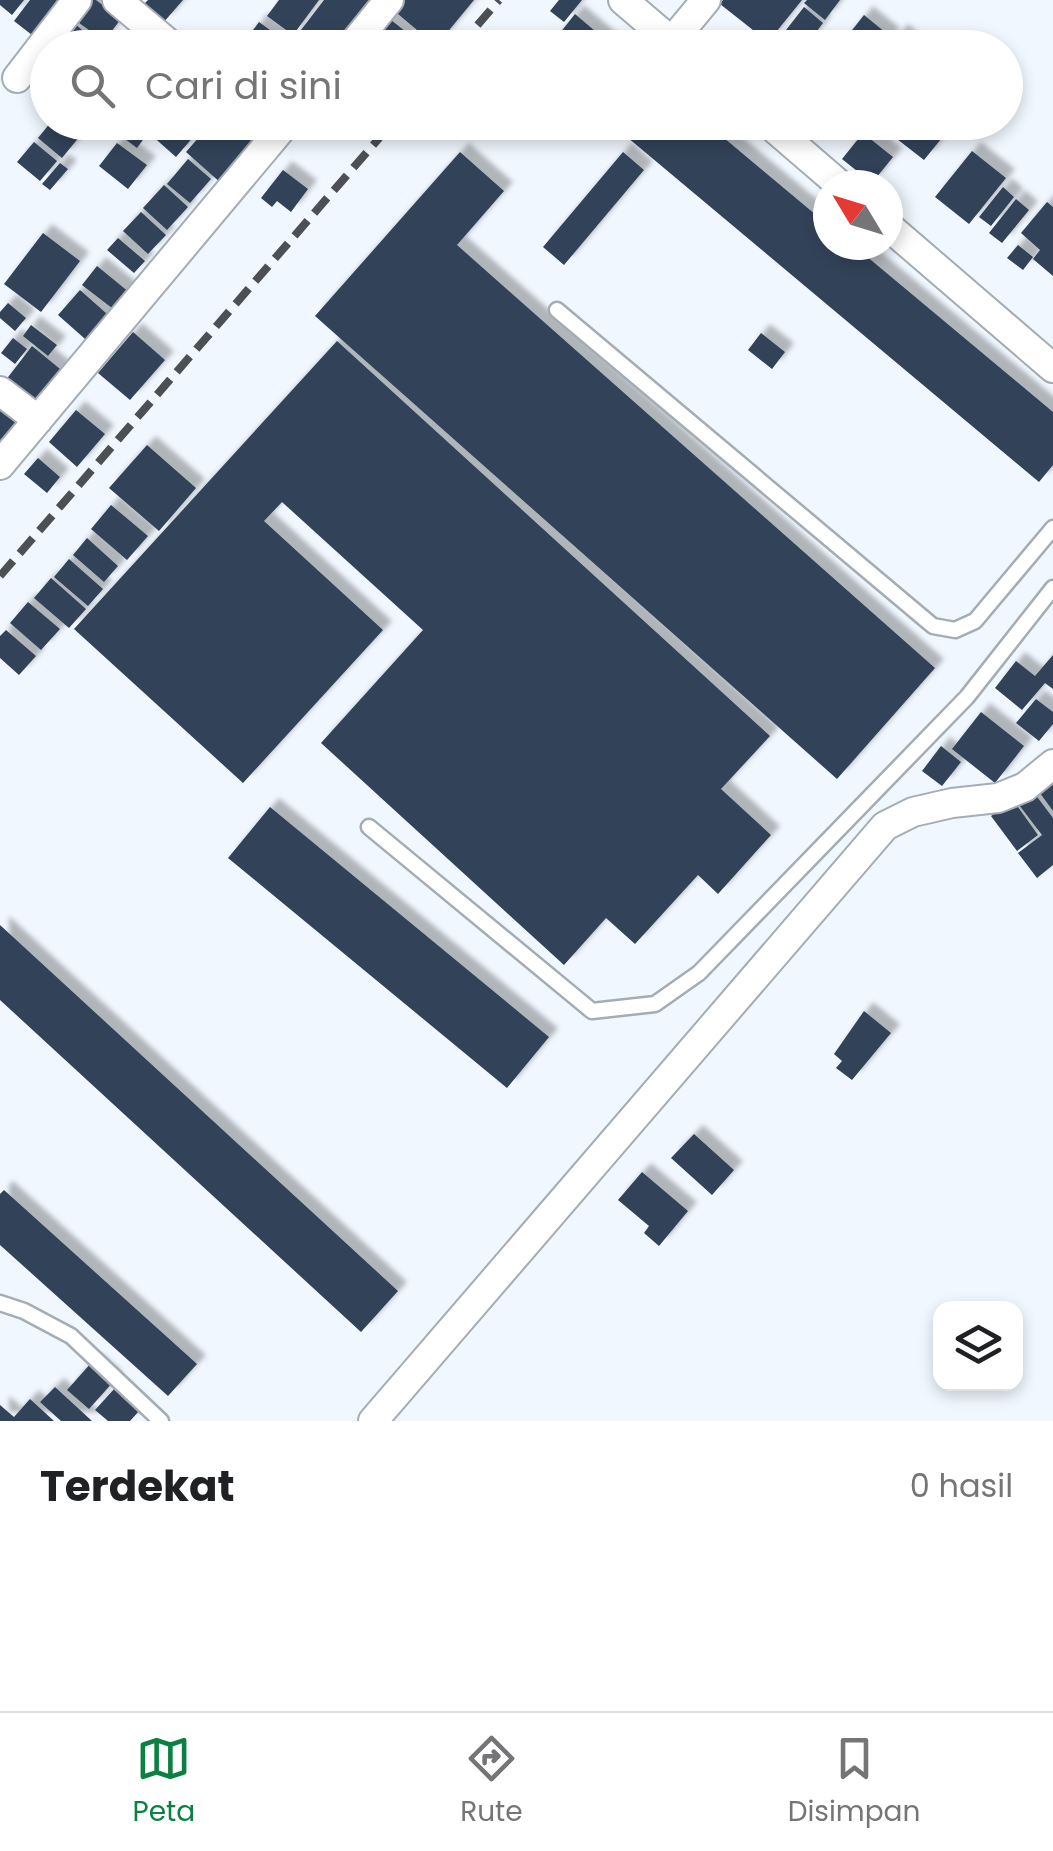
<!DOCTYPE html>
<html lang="id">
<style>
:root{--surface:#fff;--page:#f2f2f2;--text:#202124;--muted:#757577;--line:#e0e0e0;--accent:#0b8043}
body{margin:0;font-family:Poppins,sans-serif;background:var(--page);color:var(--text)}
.controls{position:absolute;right:30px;bottom:30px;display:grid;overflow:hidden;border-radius:20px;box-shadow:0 5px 15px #0003}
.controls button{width:90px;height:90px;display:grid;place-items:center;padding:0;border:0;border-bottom:2px solid var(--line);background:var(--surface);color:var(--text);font:50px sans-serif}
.compass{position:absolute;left:813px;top:170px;width:90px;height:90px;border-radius:50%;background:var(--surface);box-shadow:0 5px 15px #0003;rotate:308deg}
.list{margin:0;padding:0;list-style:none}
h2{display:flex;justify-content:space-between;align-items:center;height:130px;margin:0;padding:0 40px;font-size:42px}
h2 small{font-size:32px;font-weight:400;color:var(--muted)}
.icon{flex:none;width:55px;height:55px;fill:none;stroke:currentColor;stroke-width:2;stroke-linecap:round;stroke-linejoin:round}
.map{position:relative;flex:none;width:1053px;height:1421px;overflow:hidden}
.search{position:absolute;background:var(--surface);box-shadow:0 5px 15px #0003;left:30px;right:30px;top:30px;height:110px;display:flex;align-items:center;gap:25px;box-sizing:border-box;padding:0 35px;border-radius:55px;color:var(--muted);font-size:38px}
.sheet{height:290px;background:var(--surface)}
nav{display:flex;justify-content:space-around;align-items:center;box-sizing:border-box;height:140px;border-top:2px solid var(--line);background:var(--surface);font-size:28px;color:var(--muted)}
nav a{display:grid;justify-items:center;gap:5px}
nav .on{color:var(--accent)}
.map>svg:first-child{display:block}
.building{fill:#304258;filter:url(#shadow)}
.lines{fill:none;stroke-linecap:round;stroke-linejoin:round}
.service-casing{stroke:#a4acb4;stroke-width:19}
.minor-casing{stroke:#a4acb4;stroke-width:32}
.service{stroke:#fff;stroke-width:14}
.minor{stroke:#fff;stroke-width:28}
.rail{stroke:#4c4f53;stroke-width:8;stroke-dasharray:20 10;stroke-linecap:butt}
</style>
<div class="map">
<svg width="1053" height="1421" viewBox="0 0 1053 1421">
<defs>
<filter id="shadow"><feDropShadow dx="9" dy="-9" stdDeviation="2.5" flood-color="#0004"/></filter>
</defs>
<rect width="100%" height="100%" fill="#f0f7fe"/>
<path class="building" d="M0 0H24L12 15 0 5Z
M30 0H60L32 35 14 21Z
M90 0H96L121 19 104 41 75 20Z
M148 0H183L163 23 143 5Z
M279 0H319L293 35 267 16Z
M324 0H374L338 48H323L301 30Z
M399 0H474L436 46 392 9Z
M559 0H582L564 22 550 11Z
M723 0H802L768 42 720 4Z
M807 0H840L825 20 804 3Z
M804 7 823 23 804 48H772Z
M575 14 615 48H548Z
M864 15 891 37 882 48H838Z
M386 16 410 35 401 48 385 39 379 48H362Z
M259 22 285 41 280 48H240Z
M74 23 98 44 95 48H53Z
M297 33 315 48H285Z
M899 33 916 48H887Z
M51 122H63L80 136 62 158 38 138Z
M132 122H156L137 148 121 136Z
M161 122H206L176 157 150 134Z
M212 122H246L264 138 222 184 186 152Z
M609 122H705L828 225V245H853L1053 412V465L1039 482Z
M824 122H854L843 137Z
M909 122H929L945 134 924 160 897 139Z
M863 133 893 157 872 183 842 159Z
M34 142 57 161 40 181 17 162Z
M117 143 147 165 128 189 99 166Z
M972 151 1006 178 969 224 935 197Z
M460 152 504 191 457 245 935 668 837 779 315 316Z
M623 152 644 170 564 265 543 247Z
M188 159 211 179 190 203 167 184Z
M60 163 68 169 50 190 42 184Z
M283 170 308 189 291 212 277 201 272 207 261 198Z
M164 185 188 207 167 230 143 208Z
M1003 187 1014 197 991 226 979 217Z
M1016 199 1029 210 1002 243 989 233Z
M1047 202 1053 207V276L1033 259 1040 250 1021 233Z
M141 212 166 235 148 254 123 231Z
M43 233 80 261 41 312 4 284Z
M118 238 145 261 134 273 107 250Z
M1018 245 1033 257 1023 270 1007 258Z
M97 266 135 297 121 315 82 285Z
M80 290 115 321 93 346 58 315Z
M8 303 26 318 15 331 0 318V312Z
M31 325 57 345 48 356 23 336Z
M133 332 165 360 130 400 98 373Z
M761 333 785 352 772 369 748 350Z
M13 338 27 349 15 364 1 353Z
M337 341 770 736 721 789 771 835 718 894 698 875 635 944 606 918 564 965 321 743 423 630 282 502 264 521 383 630 243 783 74 629Z
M32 346 65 373 36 412 2 385Z
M0 404 24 423 0 453Z
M76 410 105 434 77 467 49 442Z
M147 445 196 488 159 531 109 488Z
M38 458 60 477 47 493 24 474Z
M111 505 148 536 127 560 91 529Z
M87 538 118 566 104 582 73 555Z
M69 559 103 589 88 606 54 577Z
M51 578 86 609 69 628 34 598Z
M28 602 60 629 41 650 10 623Z
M6 630 36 656 19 675 0 658V636Z
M1053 655V689L1045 683 1022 710 995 688 1016 661 1035 676Z
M1036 699 1053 712V724L1039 741 1016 723Z
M981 712 1024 746 995 783 952 749Z
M941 746 961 762 942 786 922 771Z
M1053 777V811L1037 789Z
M1032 790 1053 818V865L1037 878 1018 853 1042 835 1016 801Z
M1013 800 1038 835 1017 851 991 816Z
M270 807 549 1037 507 1088 228 858Z
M0 925 398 1291 361 1332 0 1000Z
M864 1011 891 1033 852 1080 836 1068 842 1061 834 1054Z
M694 1134 734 1170 712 1195 671 1158Z
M642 1172 688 1211 659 1246 644 1233 649 1226 618 1200Z
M4 1190 197 1364 168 1396 0 1245V1194Z
M92 1362 114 1381 89 1409 67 1390Z
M55 1387 92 1421H61L40 1402Z
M116 1387 140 1410 130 1421H108L95 1410Z
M30 1399 54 1421H0V1405L14 1417Z"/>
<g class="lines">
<g class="service-casing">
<path id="service" d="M557 310 933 626 955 630 975 621 1053 528
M369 827 592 1011 655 1004 699 973 967 697 1053 588
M0 1303 24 1311 71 1336 161 1421"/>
</g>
<g class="minor-casing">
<path id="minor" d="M117 0 174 48
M623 0 679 48
M672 41 706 0
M350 48 389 0
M17 78 77 0
M767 122 840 185
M888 226 1053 368
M0 391 38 420
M0 465 287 122
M373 1421 885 826 913 812 952 803 998 798 1025 787 1053 764"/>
</g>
<use href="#service" class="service"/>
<use href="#minor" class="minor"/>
<path class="rail" d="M458 48 499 0
M0 576 393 122"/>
</g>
</svg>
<div class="controls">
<button><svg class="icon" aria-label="layers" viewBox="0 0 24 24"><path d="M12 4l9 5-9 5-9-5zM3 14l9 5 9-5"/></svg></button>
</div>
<svg class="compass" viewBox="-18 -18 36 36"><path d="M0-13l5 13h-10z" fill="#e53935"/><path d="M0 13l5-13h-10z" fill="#757577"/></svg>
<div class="search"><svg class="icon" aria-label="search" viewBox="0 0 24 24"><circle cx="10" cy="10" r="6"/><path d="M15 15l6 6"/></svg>Cari di sini</div>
</div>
<section class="sheet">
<h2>Terdekat<small>0 hasil</small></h2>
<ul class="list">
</ul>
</section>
<nav>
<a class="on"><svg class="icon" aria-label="map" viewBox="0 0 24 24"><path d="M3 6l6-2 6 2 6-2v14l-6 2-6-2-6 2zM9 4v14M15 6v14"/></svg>Peta</a>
<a><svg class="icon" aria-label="directions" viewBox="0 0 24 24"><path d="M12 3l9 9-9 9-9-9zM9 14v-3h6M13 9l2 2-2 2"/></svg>Rute</a>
<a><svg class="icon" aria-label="saved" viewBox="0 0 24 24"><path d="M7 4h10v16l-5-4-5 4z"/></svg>Disimpan</a>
</nav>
